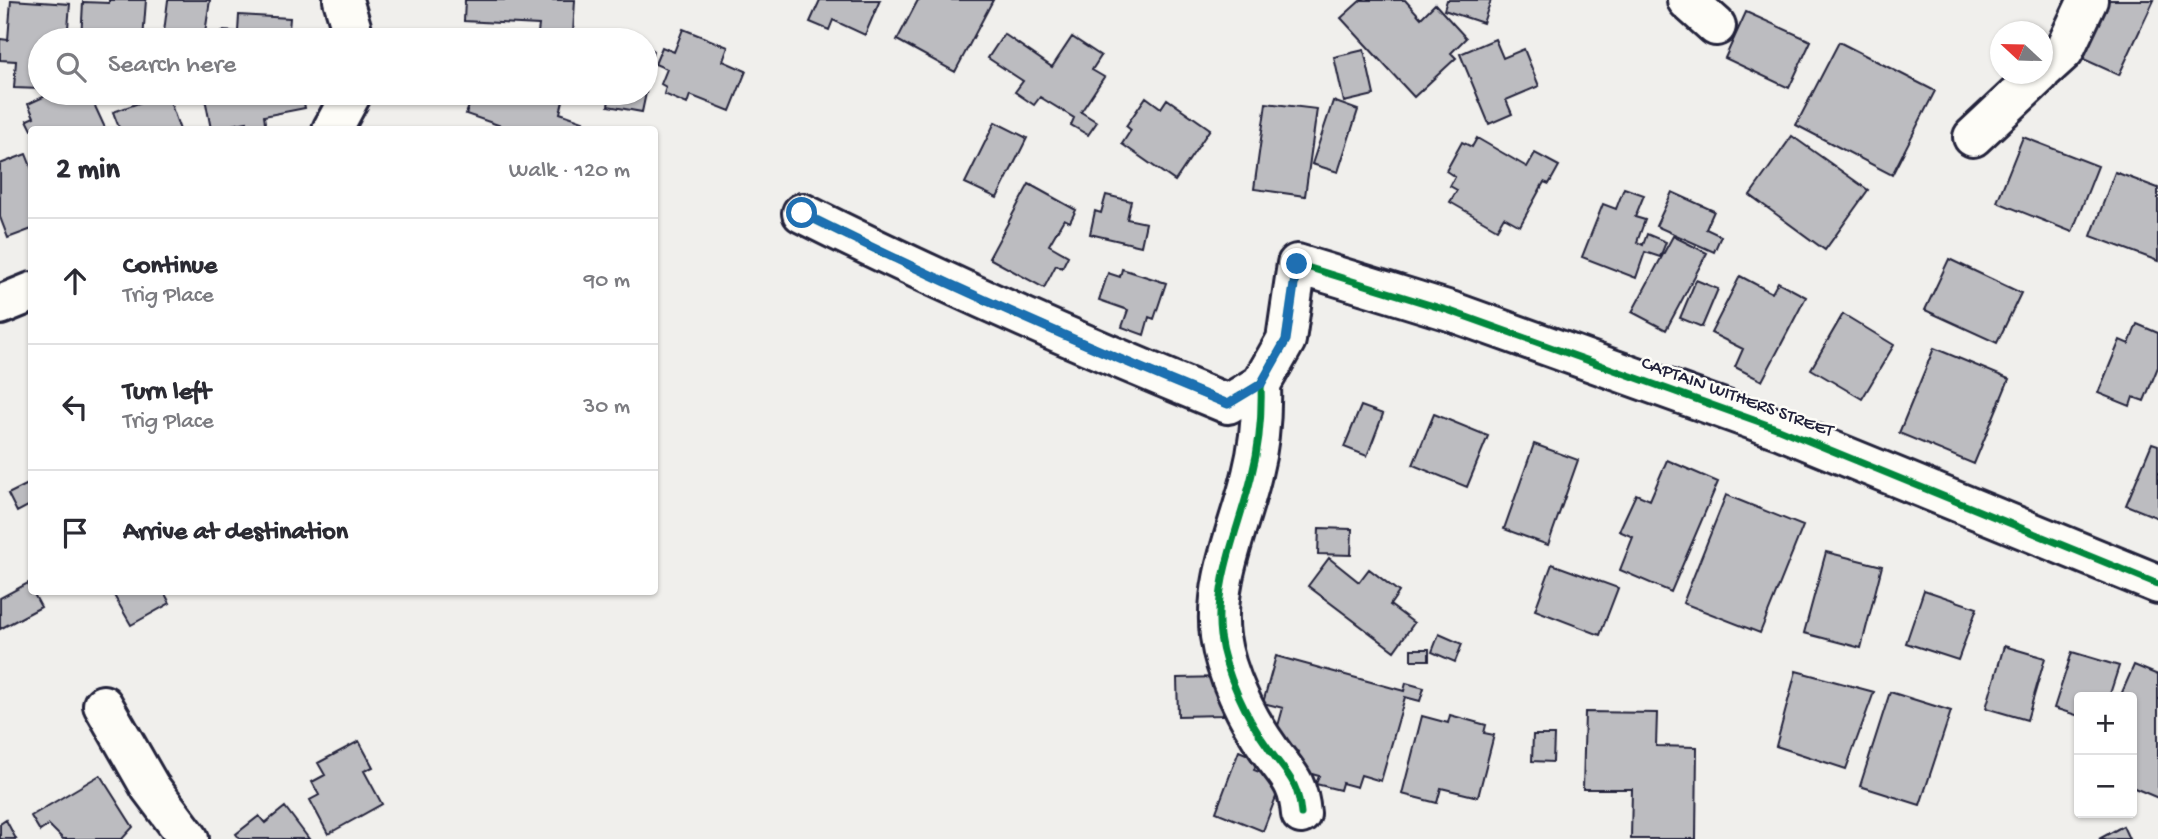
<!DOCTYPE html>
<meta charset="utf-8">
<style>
:root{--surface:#fff;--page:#f7f7f7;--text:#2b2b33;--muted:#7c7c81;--line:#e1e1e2}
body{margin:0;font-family:"Gochi Hand",sans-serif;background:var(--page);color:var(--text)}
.controls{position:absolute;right:21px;bottom:21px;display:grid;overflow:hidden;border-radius:7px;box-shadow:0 2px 5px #0004}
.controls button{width:63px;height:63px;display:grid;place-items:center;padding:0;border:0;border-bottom:2px solid var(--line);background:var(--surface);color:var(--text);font:35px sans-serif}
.compass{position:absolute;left:1990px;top:21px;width:63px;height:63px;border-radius:50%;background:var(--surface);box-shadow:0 2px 5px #0004;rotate:292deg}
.stop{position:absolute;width:21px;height:21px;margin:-16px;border:5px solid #1f6fb2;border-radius:50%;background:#fff}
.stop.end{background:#1f6fb2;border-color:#fff;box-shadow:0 2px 7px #0008}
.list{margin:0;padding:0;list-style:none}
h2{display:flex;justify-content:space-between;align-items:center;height:91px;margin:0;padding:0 28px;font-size:30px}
h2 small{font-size:23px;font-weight:400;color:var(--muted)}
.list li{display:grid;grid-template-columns:46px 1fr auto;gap:21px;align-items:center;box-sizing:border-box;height:126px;padding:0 28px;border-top:2px solid var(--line)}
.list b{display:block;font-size:26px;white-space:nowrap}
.list p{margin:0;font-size:23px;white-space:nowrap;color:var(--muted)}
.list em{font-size:23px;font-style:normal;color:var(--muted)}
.icon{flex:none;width:38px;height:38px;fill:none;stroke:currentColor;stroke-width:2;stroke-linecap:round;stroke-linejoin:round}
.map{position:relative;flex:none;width:2158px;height:839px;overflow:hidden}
.search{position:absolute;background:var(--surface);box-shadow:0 2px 5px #0004;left:28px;top:28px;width:630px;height:77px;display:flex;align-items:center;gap:18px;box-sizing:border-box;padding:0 24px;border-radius:38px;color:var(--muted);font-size:26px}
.panel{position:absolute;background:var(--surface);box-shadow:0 2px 5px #0004;left:28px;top:126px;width:630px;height:469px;border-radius:7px}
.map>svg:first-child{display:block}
.building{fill:#bcbcc0;stroke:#22223b;stroke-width:2}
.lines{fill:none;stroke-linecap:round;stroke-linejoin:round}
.minor-casing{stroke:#22223b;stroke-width:44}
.minor{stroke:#fdfcf7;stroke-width:38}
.cycleway-casing{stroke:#fdfcf7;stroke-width:11}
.cycleway{stroke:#00873e;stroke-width:7}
.route{stroke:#1f6fb2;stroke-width:9}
.labels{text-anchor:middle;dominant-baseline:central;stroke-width:5;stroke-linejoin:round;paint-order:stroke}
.street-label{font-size:19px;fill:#22223b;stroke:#fdfcf7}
</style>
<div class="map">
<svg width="2158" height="839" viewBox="0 0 2158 839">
<rect width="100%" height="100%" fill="#f0efec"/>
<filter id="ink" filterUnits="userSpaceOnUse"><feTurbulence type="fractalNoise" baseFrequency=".0143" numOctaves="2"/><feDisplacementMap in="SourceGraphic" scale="14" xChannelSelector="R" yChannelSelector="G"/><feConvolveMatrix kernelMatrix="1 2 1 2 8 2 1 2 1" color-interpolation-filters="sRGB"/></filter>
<g filter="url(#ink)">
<path class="building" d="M11 0 70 4 67 40H40V89L14 88 16 61 0 60V39L8 40Z
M109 0H146L143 40H81L83 2 109 3Z
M168 0H210L204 40H163Z
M465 0H575L573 34 538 33 539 25 464 21Z
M820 0H880L865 35 833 20 829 30 810 22Z
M918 0H993L955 72 897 40Z
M1361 0H1405L1421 18 1435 4 1466 38 1451 53 1456 58 1414 97 1341 18Z
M1447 0H1491L1483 23 1444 10Z
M2093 0H2154L2119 75 2068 52Z
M1746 12 1811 41 1789 88 1725 58Z
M239 15 290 18 289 30 305 31V40H221L222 31 238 32Z
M683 29 728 47 723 61 746 71 730 111 690 95 687 104 664 94 666 87 661 84 667 69 655 64 662 47 674 52Z
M1004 34 1052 67 1072 37 1101 56 1092 70 1104 77 1081 112 1097 122 1088 135 1071 125 1074 118 1040 97 1034 105 1015 92 1023 81 988 58Z
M1495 39 1503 58 1524 49 1539 86 1506 100 1512 114 1489 124 1460 54Z
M1839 42 1935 91 1892 175 1796 125Z
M646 48 653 50 646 92Z
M1364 50 1374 95 1344 102 1334 57Z
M52 93H89L106 130H32L27 120 34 117 28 104Z
M167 93 180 130H120L113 112Z
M204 93H302L305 108 264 116 266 129 249 130 247 122 211 129Z
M474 93H565L560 113 583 121 580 130H500L501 126 466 114Z
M610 93H646L642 112 608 106Z
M1146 97 1161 108 1167 99 1210 129 1175 181 1122 144 1131 130 1126 126Z
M1333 101 1358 110 1338 172 1312 164Z
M1266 103 1317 109 1305 196 1254 189Z
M995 122 1027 138 997 198 965 183Z
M1792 136 1868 190 1825 250 1750 195Z
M2023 137 2098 166 2072 232 1997 202Z
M1477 138 1527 167 1535 153 1559 166 1549 184 1544 182 1520 226 1504 217 1497 229 1450 202 1457 190 1450 186 1455 177 1446 171 1462 142 1472 147Z
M26 154 32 169V229L8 238 0 217V164Z
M2115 172 2158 188V261L2091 236Z
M1029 184 1076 210 1070 222 1064 219 1049 245 1068 256 1062 268 1056 265 1044 288 989 258Z
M1624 188 1644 195 1635 217 1645 220 1637 242 1643 245 1647 234 1666 242 1660 257 1645 252 1636 278 1582 257 1603 204 1616 209Z
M1672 192 1714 211 1706 229 1721 236 1714 252 1656 226Z
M1106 195 1131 201 1127 219 1146 223 1141 246 1090 234 1095 211 1101 213Z
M1673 236 1707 253 1666 330 1632 312Z
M1949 259 2021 293 1997 343 1925 310Z
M1122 269 1166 283 1154 319 1149 317 1144 335 1122 327 1128 310 1099 300 1108 273 1120 277Z
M1740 276 1772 293 1778 282 1806 297 1762 381 1735 367 1743 349 1711 333Z
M1696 280 1718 289 1702 327 1680 318Z
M1843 314 1894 345 1862 399 1811 369Z
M2137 324 2158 333V367L2144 401 2133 397 2130 406 2098 393 2120 340 2129 344Z
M1934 348 2009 379 1974 464 1899 433Z
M1361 406 1383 414 1367 456 1344 447Z
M1434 414 1488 436 1467 487 1413 465Z
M2152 443 2158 445V518L2126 505Z
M1534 444 1578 460 1548 545 1504 529Z
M1667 460 1718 482 1671 592 1620 570 1633 537 1619 531 1636 494 1650 500Z
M28 484 32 504 17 512 8 494Z
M1726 495 1803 526 1760 633 1683 603Z
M1319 528 1352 529 1351 555 1318 554Z
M1826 552 1882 566 1861 648 1804 633Z
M1329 558 1359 582 1369 569 1399 592 1390 605 1414 623 1394 651 1308 586Z
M1552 564 1618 588 1600 635 1535 610Z
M28 583 41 607 0 629V598Z
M1924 590 1977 608 1958 660 1906 643Z
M112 592H164L170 603 131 625Z
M1439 634 1462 644 1455 662 1432 652Z
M2004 646 2045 658 2027 720 1986 708Z
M1411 649H1429V660H1411Z
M2072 652 2119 666 2109 697H2079V716L2054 708Z
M1276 656 1404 691 1406 683 1424 688 1420 701 1405 697 1381 781 1361 775 1357 787 1342 783 1340 790 1316 784 1319 776 1294 769 1299 752 1273 744 1283 708 1263 703Z
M2134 665 2158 675V798L2132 787V697H2120Z
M1796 671 1874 692 1846 769 1776 746Z
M1222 677 1223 715 1178 716 1177 678Z
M1890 692 1951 711 1920 805 1860 786Z
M1585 712 1657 713 1656 746 1697 747 1696 839H1631L1632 789H1583Z
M1450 715 1486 725 1484 733 1494 735 1478 797 1441 788 1437 803 1402 794 1422 716 1448 723Z
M1533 735H1554L1553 762 1532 761Z
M359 741 373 767 364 771 382 804 328 834 310 800 319 795 312 782 325 775 318 763Z
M1239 751 1258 759 1254 770 1282 781 1263 831 1216 812Z
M100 775 133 827 122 839H63L49 825 40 831 31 816Z
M285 807 309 839H240L236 834 259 816 265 823Z
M6 820 16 839H0V824Z
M2123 826 2129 839H2099Z"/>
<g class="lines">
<g class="minor-casing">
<path id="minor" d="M343 0 355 40
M1687 0 1716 26
M2042 71 2064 51 2088 0
M332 130 352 93
M1973 137 2040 74
M802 213C942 283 1083 345 1228 404L1261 384 1286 340 1297 264 1450 311 1779 429 2158 584
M0 305 32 292
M1261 384C1262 415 1260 443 1252 474 1240 526 1213 581 1220 636 1225 673 1247 719 1269 749 1287 775 1298 780 1301 814
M103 705 150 787 189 839"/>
</g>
<use href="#minor" class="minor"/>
<g class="cycleway-casing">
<path id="cycleway" d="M802 213C942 283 1083 345 1228 404L1261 384 1286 340 1297 264 1450 311 1779 429 2158 584
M1261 384C1262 415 1260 443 1252 474 1240 526 1213 581 1220 636 1225 673 1247 719 1269 749 1287 775 1298 780 1301 814"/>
</g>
<use href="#cycleway" class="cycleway"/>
</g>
</g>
<g class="lines" filter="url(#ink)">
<path class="route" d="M802 213C942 283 1083 345 1228 404L1261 384 1286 340 1297 264"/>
</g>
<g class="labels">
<g class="street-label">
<text transform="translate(1737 398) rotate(20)">CAPTAIN WITHERS STREET</text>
</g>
</g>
</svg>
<div class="controls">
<button>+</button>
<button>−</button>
</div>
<svg class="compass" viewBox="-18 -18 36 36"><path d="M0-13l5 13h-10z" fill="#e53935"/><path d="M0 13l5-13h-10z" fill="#7c7c81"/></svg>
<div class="stop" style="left:802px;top:213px"></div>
<div class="stop end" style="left:1297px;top:264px"></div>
<div class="search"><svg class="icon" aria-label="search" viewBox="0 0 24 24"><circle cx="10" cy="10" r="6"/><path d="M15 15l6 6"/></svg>Search here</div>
<section class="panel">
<h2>2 min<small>Walk · 120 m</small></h2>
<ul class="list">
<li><svg class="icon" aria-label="ahead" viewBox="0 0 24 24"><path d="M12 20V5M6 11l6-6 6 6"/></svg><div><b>Continue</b><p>Trig Place</p></div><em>90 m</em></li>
<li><svg class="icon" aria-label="left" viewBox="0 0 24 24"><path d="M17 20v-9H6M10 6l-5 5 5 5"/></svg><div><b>Turn left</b><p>Trig Place</p></div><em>30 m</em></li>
<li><svg class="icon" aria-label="arrive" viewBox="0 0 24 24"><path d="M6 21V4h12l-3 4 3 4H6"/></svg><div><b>Arrive at destination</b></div></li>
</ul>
</section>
</div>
